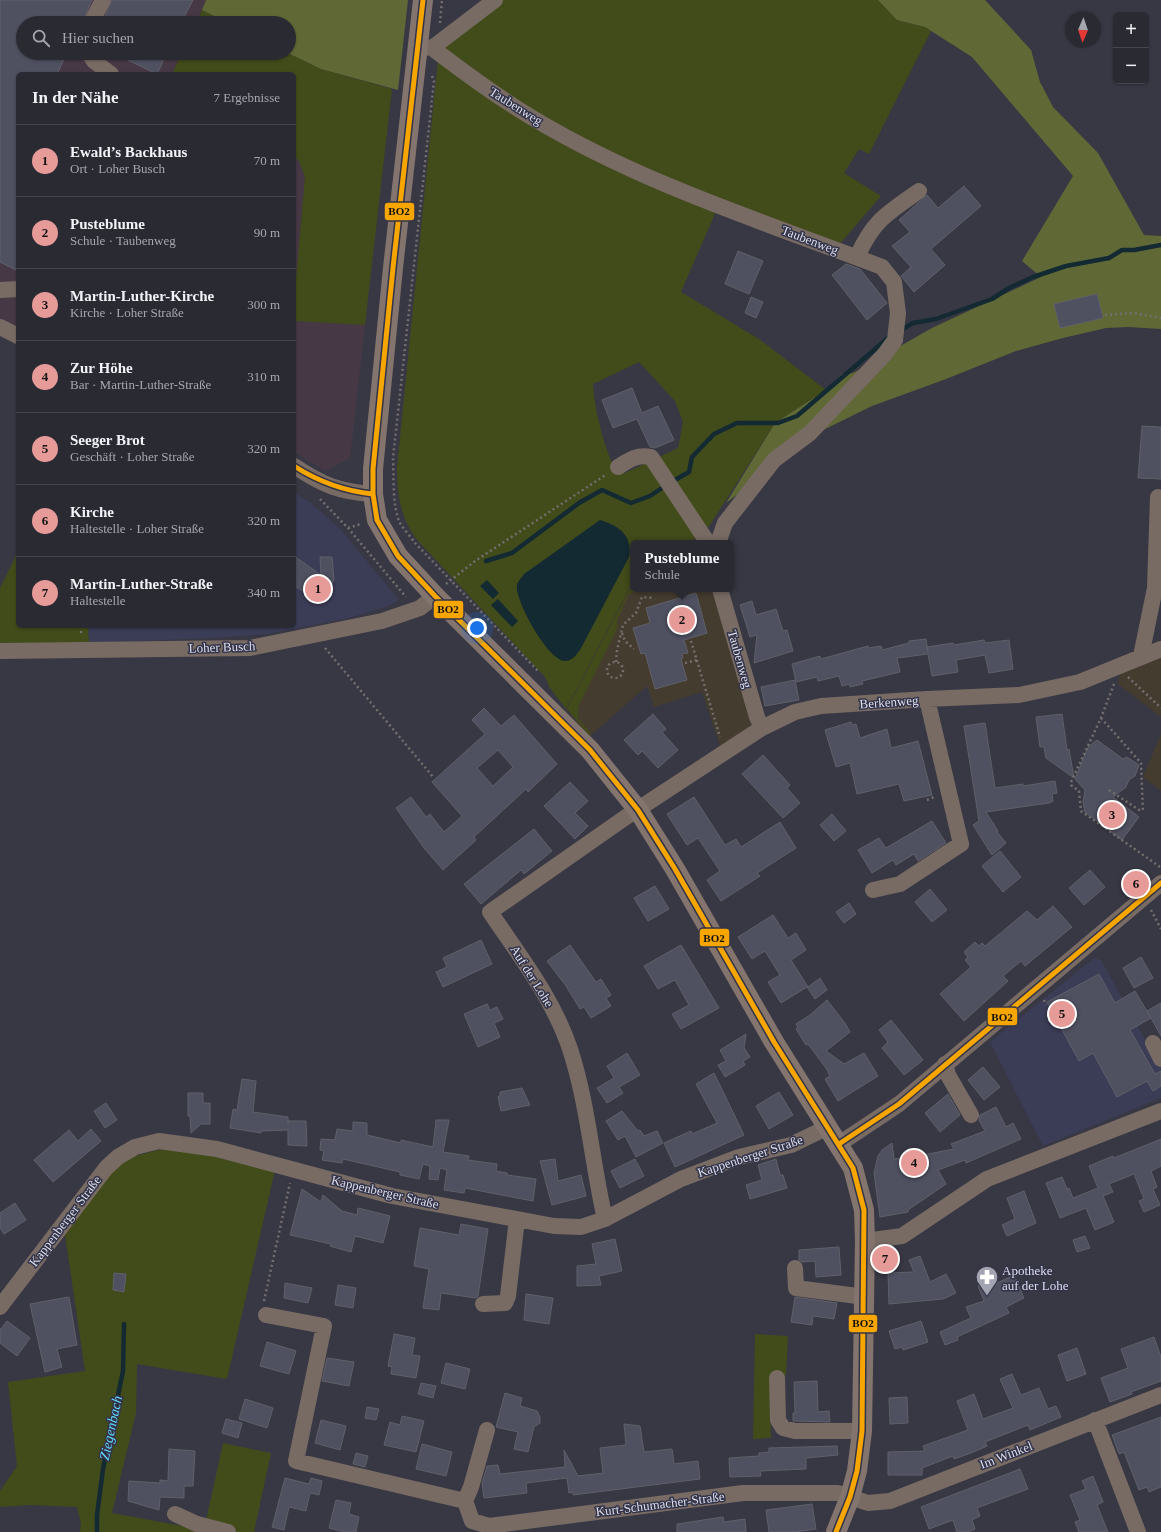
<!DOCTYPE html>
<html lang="de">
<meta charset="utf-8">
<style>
:root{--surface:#2a2a33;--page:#36363f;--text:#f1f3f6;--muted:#a5a7ac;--line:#46464e;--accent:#e69b98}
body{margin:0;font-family:Georgia,serif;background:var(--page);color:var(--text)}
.controls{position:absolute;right:12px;top:12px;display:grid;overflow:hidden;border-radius:6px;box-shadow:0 1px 3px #0004}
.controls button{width:36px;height:36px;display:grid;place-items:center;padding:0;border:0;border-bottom:1px solid var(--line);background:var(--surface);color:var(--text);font:20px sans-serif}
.compass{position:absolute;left:1065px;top:12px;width:36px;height:36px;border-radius:50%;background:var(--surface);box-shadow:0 1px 3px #0004;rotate:182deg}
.you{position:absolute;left:477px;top:628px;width:14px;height:14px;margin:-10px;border:3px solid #fff;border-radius:50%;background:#1a73e8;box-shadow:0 0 0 6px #1a73e833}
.badge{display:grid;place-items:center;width:26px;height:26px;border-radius:50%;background:var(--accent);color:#111;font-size:13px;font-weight:700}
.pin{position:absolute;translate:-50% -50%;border:2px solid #fff;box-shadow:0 1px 4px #0006}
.popup{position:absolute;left:630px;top:540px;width:104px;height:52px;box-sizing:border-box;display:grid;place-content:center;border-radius:6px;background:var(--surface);filter:drop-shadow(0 1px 3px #0005);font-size:13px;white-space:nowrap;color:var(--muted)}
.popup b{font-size:15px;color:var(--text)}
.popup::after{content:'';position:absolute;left:50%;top:100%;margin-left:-8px;border:8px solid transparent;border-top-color:var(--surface)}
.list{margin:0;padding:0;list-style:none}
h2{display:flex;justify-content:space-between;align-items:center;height:52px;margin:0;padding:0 16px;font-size:17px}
h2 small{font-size:13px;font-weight:400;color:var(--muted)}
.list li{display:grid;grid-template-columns:26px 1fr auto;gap:12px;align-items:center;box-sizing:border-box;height:72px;padding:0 16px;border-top:1px solid var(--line)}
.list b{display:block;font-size:15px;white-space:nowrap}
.list p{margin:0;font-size:13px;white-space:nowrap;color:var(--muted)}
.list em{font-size:13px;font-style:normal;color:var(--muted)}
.icon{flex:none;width:22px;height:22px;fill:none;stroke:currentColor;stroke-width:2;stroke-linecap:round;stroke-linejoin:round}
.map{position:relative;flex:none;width:1161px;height:1532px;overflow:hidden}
.search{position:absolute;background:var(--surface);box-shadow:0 1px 3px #0004;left:16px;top:16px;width:280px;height:44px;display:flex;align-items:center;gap:10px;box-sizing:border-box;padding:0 14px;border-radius:22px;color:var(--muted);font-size:15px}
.panel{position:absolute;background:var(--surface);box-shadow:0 1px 3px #0004;left:16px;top:72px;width:280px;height:556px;border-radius:6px}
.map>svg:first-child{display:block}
.built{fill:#3b3c56}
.industrial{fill:#473845}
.education{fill:#443c2f}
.green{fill:#424b1a;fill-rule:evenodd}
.forest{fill:#606935}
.water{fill:#132a33}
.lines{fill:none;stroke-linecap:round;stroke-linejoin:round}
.stream{stroke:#132a33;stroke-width:4.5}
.building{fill:#4f5060;stroke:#60606a;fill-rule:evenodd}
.path{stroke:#746e6e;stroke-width:2.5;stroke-dasharray:2 3;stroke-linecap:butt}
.minor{stroke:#786b64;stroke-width:16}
.major{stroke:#83746d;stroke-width:20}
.bus-1-casing{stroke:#333449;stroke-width:8}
.bus-1{stroke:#f7a600;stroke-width:5}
.labels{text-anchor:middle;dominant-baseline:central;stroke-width:3;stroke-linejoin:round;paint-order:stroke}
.street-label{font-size:13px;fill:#dddeec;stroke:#333449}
.poi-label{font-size:13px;fill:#dddeec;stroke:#333449;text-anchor:start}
.water-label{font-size:14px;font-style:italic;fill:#62d9fd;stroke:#333449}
.line-badge{stroke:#333449;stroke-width:1.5}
.pale-badge-label{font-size:11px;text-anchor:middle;font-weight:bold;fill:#111}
</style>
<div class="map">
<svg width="1161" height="1532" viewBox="0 0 1161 1532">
<rect width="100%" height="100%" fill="#383844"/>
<path class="built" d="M294 492 311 503 341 530 399 600 386 607 345 619 267 634 213 638 89 643 88 626H294Z
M1094 958 1101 960 1161 1068V1098L1043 1146 990 1042Z"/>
<path class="industrial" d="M0 0H206L196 23H23V53H182L172 74H18V329L0 320Z
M294 157 299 161 305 177 294 301Z
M294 321 365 325 350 458 325 471 294 452Z"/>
<path class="education" d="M633 581V589H714L752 717 751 727 720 746 702 692 654 707 647 686 589 737 566 709Z
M1161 656V717L1118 684 1120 674Z
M1161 734V791L1143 777Z"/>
<path class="green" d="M501 0H878L897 20 925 27 931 31 869 154 859 149 844 173 881 196 839 245 720 202 681 292 759 339 826 390 775 423 706 531 690 542 691 543H633V581L566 709 550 688 545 677 418 541C400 518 397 495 397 467L439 49ZM639 362 675 401 683 422 678 448 625 473C621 471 615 468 613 464 603 445 594 405 593 384Z
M202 10 228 23H196Z
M182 53H288L321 69 392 89 365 325 294 321V301L305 177 299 161 294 157V74H172Z
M18 546V626H88L89 643 0 644V588L15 558Z
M633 583V589H640L628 595 617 621V629L578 707V718L591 734 589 735 567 709Z
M162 1149 217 1155 275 1170 227 1379 137 1364 136 1413 112 1513 204 1530 223 1443 271 1453 254 1532H80L81 1524 77 1507 30 1505 0 1507V1491L17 1466 8 1382 85 1371 64 1228 120 1160Z
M755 1334 788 1336 786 1375H770L771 1438 753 1439Z"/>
<path class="forest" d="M206 0H408L398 90 321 69 288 53 289 23H228L202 10Z
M878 0H985L1031 50 1040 82 1053 107 1098 153 1144 235 1161 236V329L1128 327 1106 328 1063 338 1016 351 946 379 872 406 817 433 726 503 775 423 826 390 842 374 853 373 932 328 1041 277 1022 261 1073 176 972 57 925 27 897 20Z"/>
<path class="water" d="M600 520C619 526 633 535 629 557L580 650C576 655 573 660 566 661 549 663 514 599 517 585 518 581 522 577 524 574Z
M487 580 499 593 493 599 480 586Z
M498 599 518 621 512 627 491 605Z"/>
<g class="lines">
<path class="stream" d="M901 330 913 323 936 319 992 299 1009 288 1033 277 1066 266 1109 258 1122 250H1134L1161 245
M673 481 689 472 692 457 714 434 737 423H778L797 416 888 338
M486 561 512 553 579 503 602 490 631 503 650 496 665 486
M97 1532V1515L103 1469 123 1371 124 1324"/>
</g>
<path class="building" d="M0 0H92L82 23H23V53H67L57 74H18V271L0 262Z
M112 0H193L181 23H102Z
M113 53H167L157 74Z
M964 186 981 206 931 249 945 265 914 292 901 276 911 267 892 246 910 232 899 220 927 195 938 208Z
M738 251 763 261 749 294 725 284Z
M846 264 860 269 887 303 867 320 832 275Z
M1097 294 1103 318 1060 328 1054 304Z
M751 297 763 302 756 318 745 313Z
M632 388 642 413 658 406 674 440 655 448 650 447 637 419 613 428 602 400Z
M1142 426 1161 427V479L1138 478Z
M294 556 321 575 320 557H332L334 580 322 601 294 586Z
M696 593 707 633 684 640 688 653 682 654 683 658 681 659 687 680 655 689 645 653 641 654 633 628 650 623 646 608Z
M752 601 756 615 776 609 783 631 787 630 793 651 754 663 757 635 750 637 740 605Z
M926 639 928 652 927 647 953 643 954 645 984 640 985 643 1009 640 1013 669 989 673 985 655 956 660 958 672 932 676 928 654 897 658 900 672 862 681 863 684 850 687 849 684 842 686 839 676 818 681 817 677 796 682 792 664 820 656 821 659 868 646 869 648 881 646 882 650 909 643V641Z
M795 680 799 700 765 706 761 687Z
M484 708 501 726 514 715 557 764 528 792 526 789 474 837 476 840 443 870 424 848 396 808 411 797 426 817 430 814 444 832 462 816 432 782 485 734 472 720ZM498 750 513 767 493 786 477 768Z
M653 714 666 729 662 732 678 750 658 768 642 751 638 755 624 740Z
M1062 714 1067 750 1069 749 1074 778 1046 758 1044 747H1040L1036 717Z
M851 722 852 725 856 724 860 738 887 729 891 748 918 741 932 795 904 801 899 784 857 794 850 763 836 767 825 730Z
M985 723 995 788 1023 784V786L1055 781 1057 793 1052 794 1053 801 1049 803 986 812 998 831 997 832 1006 843 992 855 973 825 979 821 964 726Z
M1097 740 1123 759 1127 757 1139 765 1135 776 1129 780 1126 787 1113 797 1139 817 1122 840 1085 812 1083 802 1085 790 1075 779 1088 747Z
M763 755 790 785 787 788 800 803 783 818 742 774Z
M570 782 588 801 575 813 588 826 575 839 544 806Z
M694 797 725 845 736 839 741 847 780 822 796 848 757 873 760 876 721 901 707 880 720 871 698 838 687 845 667 814Z
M832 814 846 831 834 841 820 825Z
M932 821 946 843 918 861 914 854 896 865 893 860 872 873 858 850 879 838 886 848Z
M534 829 552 851 524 874 521 870 481 904 464 884Z
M1000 851 1021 877 1003 892 982 866Z
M1090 870 1105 887 1084 905 1069 888Z
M655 886 669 909 648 921 634 898Z
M930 889 947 910 932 922 915 902Z
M849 903 856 914 844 923 836 912Z
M1053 906 1072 927 1025 966 1021 961 1003 976 1008 981 964 1021 940 994 971 967 965 960 968 957 964 952 975 942 979 946 982 943 985 946 1027 911 1037 920Z
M773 915 788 938 796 933 806 950 791 960 808 987 820 978 827 990 815 999 807 987 781 1003 768 982 780 975 765 951 752 959 738 937Z
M481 940 492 964 443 987 436 972 447 967 443 958Z
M570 945 596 982 601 979 611 995 606 998 611 1006 591 1018 584 1007 580 1009 566 986 547 961Z
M681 945 719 1008 681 1029 672 1014 689 1005 675 980 658 989 644 966Z
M1141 957 1153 978 1134 988 1123 968Z
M1099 974 1115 1003 1135 991 1151 1018 1130 1030 1155 1074 1161 1071V1086L1153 1091 1147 1081 1117 1097 1093 1053 1079 1061 1047 1002Z
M827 1000 845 1023 850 1032 826 1051 844 1064 864 1053 878 1076 838 1101 825 1079 830 1076 826 1068 808 1044 806 1045 796 1029 798 1028 796 1024 810 1015Z
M1161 1003V1036L1147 1011Z
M487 1004 490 1010 497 1007 503 1019 494 1023 500 1037 478 1047 464 1014Z
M891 1020 923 1060 904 1075 882 1048 888 1042 879 1030Z
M746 1034 744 1048 750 1057 743 1061 745 1065 725 1077 718 1065 726 1061 720 1050Z
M627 1053 640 1075 619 1087 623 1093 607 1103 597 1088 614 1078 607 1066Z
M983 1067 1000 1087 984 1100 968 1080Z
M714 1073 744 1135 675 1167 664 1143 691 1131 692 1134 717 1123 696 1084Z
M242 1079 256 1081 253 1112 288 1117V1123V1121H306L307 1146 288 1145V1130L261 1131V1133L230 1128 233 1109 237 1110Z
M522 1088 530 1105 501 1111 498 1097 500 1095V1092Z
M779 1092 793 1115 769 1129 756 1106Z
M188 1093H203V1103H210V1124H201L191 1133 190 1116H188Z
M948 1094 960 1115 940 1132 925 1113Z
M106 1103 117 1120 105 1128 94 1111Z
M996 1107 1006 1127 1013 1123 1021 1139 966 1163 965 1160 938 1170 946 1184 908 1210V1212L880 1217 874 1173 878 1156 882 1150 892 1143 894 1159 909 1157 901 1164 923 1155 954 1149 951 1144 985 1131 979 1120 980 1115Z
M622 1111 638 1131 640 1130 644 1136 657 1131 663 1143 636 1157 625 1136 618 1140 606 1121Z
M436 1120H449L443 1152 469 1156 468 1160 497 1164 496 1171 507 1173V1175L536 1179 533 1201 465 1188 464 1193 444 1190 447 1170 440 1168 438 1180 429 1179 430 1166 423 1164 419 1179 400 1175V1172L343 1159 342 1163 322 1160 324 1151 320 1150 321 1139 335 1140 337 1129 353 1131V1122L367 1123V1135L401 1143V1140L433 1147Z
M91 1129 101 1141 53 1182 34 1160 69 1130 78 1141Z
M1161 1139V1166L1151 1171 1157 1187 1153 1189 1160 1205 1144 1212 1139 1201 1144 1199 1134 1174 1109 1184 1113 1192 1103 1196 1114 1222 1095 1230 1086 1208 1060 1218 1046 1183 1062 1177 1067 1189 1069 1188 1073 1198 1098 1188 1089 1166 1113 1156 1114 1158Z
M555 1159 558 1181 581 1175 586 1196 552 1205 540 1161Z
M635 1159 644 1176 620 1188 611 1171Z
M776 1159 780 1175H783L787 1188 750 1199 746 1185 762 1180 758 1165Z
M302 1189 321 1202 323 1195 342 1211 357 1215 358 1208 390 1216 383 1243 355 1236 351 1252 330 1246 331 1244 290 1235Z
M1024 1191 1036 1223 1007 1236 1002 1225 1015 1219 1007 1198Z
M15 1203 26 1220 4 1234 0 1228V1213Z
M461 1224 488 1229 478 1296 476 1298 441 1293 439 1310 423 1308 429 1269 414 1266 420 1228 459 1235Z
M1085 1236 1090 1248 1077 1252 1073 1240Z
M615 1239 622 1271 599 1276 601 1285 577 1286V1266L596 1264 592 1244Z
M839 1247 841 1275 816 1277 815 1261 802 1262 799 1260V1250Z
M920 1256 930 1282 946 1274 956 1293 943 1299 889 1304 888 1273 914 1272 909 1260Z
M114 1273 126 1274 124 1292 113 1290Z
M1014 1275 1024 1298 1006 1307 1009 1313 957 1337 958 1340 945 1345 940 1332 971 1318 966 1307 984 1301 978 1286 993 1279 995 1284Z
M285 1283 312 1288 308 1303 284 1298Z
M338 1285 356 1288 353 1308 335 1305Z
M526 1294 553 1298 549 1324 524 1320Z
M69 1297 77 1345 57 1349 62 1367 45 1372 30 1304Z
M795 1297 837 1303 834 1319 813 1316 812 1325 791 1322Z
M7 1321 30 1338 17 1356 0 1343V1330Z
M921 1321 928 1342 903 1350 902 1347 895 1349 889 1331Z
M394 1334 415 1338 412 1355 420 1356 416 1378 391 1374 392 1367 388 1366Z
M1154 1337 1161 1357V1381L1131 1392 1132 1394 1110 1402 1101 1378 1128 1368 1121 1349Z
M267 1342 296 1351 289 1374 260 1366Z
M1077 1348 1086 1374 1067 1381 1058 1355Z
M327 1358 354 1362 349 1386 322 1381Z
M446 1363 470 1369 465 1389 441 1383Z
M1012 1374 1021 1395 1039 1388 1048 1409 1056 1406 1061 1417 1030 1430 1028 1425 985 1442 987 1446 971 1453 954 1459 953 1456 922 1468V1475H888V1452L925 1451 923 1446 968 1430 957 1401 974 1394 983 1419 1013 1408 1000 1379Z
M817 1381 818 1412 829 1411 830 1422 793 1421V1413H795L794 1382Z
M421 1383 436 1386 433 1398 418 1394Z
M505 1393 522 1398 520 1406 537 1411 540 1417V1423L534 1427 528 1452 514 1449 518 1432 496 1427Z
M907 1397 908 1423 890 1424 889 1398Z
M245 1399 273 1408 267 1428 239 1419Z
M367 1407 379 1409 376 1420 365 1418Z
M402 1416 424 1421 416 1452 384 1445 390 1422 400 1425Z
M1161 1417V1487L1149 1492 1147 1487 1139 1490 1124 1452 1119 1454 1112 1435Z
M226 1419 242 1423 238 1438 222 1433Z
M321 1420 346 1426 340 1450 315 1443Z
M624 1424 640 1426 644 1452 672 1449 674 1464 698 1461 700 1479 573 1495V1492L569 1493 567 1478 526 1483 527 1493 484 1498 482 1483 487 1466 498 1465 500 1474 565 1467 564 1450 578 1476 603 1473 600 1448 626 1445Z
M422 1444 452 1452 446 1476 416 1469Z
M837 1446 838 1455 806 1458V1469L760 1471 761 1476 730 1477 729 1458 759 1456V1453L769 1452V1448Z
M169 1449 195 1451 193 1486H184V1498L160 1497 159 1510 128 1501 129 1481 160 1483V1480L168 1481Z
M356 1453 368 1456 365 1467 353 1464Z
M1020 1469 1028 1489 977 1508 980 1516 972 1520 975 1529 968 1532H957L953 1520 929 1529 921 1507Z
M1093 1476 1103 1502 1097 1505 1108 1532H1079L1075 1522 1080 1520 1070 1495 1086 1489 1082 1481Z
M285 1478 309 1484 311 1478 322 1481 319 1495 310 1493 306 1511 289 1507 284 1530 272 1527Z
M336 1500 351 1503 349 1514 359 1517 356 1532H345L329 1528Z
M812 1504 816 1529 795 1532H769L766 1510Z
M723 1517 724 1522 745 1519 746 1532H677V1524Z"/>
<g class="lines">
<path class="path" d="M440 23 442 0
M432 76 434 81 393 458C394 476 392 507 400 523 404 530 411 537 415 543L538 671
M1105 315 1134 313 1161 318
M320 499 348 528 406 597
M348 528 361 524
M446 584 475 561 607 474
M81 626V636
M622 633 625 641 634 649
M691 641 720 737
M325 648 434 778
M607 670a8 8 0 1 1 16 0a8 8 0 1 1-16 0Z
M616 662 617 650 623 625 636 613 642 597 654 598
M685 663 697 660
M1128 677 1161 708
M1114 684 1101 718 1071 782V785L1079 791 1081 811 1160 867 1158 868
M1101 718 1141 763 1143 812
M1109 790 1142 812
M927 800 934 797
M1151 910 1161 929
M1044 1000 1046 1005
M264 1301 290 1183"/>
<path class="minor" d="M91 23 103 0
M422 47 432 48 495 0
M432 48C464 72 496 96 531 117 640 183 764 222 882 267L894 282 898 313 895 340 884 355 810 433 774 460 725 523 718 543
M89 53 94 61 111 74
M857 257C873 221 887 213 919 191
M0 290 18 289
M0 327 18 336
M294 466C323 485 339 492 373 494
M618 467C629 460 638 454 651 457L708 543
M720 589 757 717 762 728
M0 651 250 648 382 621 420 608 435 596
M1141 656 1155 588 1158 497
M873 890 900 884 961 844 927 699
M1153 1043 1161 1059
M945 1064 948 1075 971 1115
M839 1144 899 1104 1161 883
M605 1219C592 1163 588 1104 570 1049 553 998 519 955 490 912L626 817 742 741 762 728 795 712 821 706 927 699 1019 695 1080 682 1161 649
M865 1241 902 1236 987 1179 1161 1111
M795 1268 796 1288 865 1297
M483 1304 505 1303 508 1296 517 1219
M0 1307 106 1168 118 1157 135 1147 159 1141 217 1149 392 1196 554 1226 581 1227 605 1219 681 1179 739 1157 791 1145 828 1127
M266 1315 324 1326 296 1461 465 1501
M777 1378 778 1420 783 1428 795 1431H862
M1095 1420 1138 1532
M487 1430 471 1487 465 1501 472 1521 489 1526 743 1493H838L868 1503 890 1501 1161 1395
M175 1514 197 1524 228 1532"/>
<path class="major" d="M423 0 393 268 373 469V494L377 520 398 556 435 596 590 750 638 810 675 869 774 1042 853 1168 864 1210 865 1241 862 1431 857 1471 850 1497 836 1532"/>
<g class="bus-1-casing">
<path id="bus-1" d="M423 0 393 268 373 469V494L377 520 398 556 435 596 590 750 638 810 675 869 774 1042 853 1168 864 1210 862 1431 857 1471 850 1497 836 1532
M294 466C319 482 343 491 373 494
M839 1144 899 1104 1161 883"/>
</g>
<use href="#bus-1" class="bus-1"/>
</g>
<defs>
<g id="pharmacy-pin" transform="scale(1.15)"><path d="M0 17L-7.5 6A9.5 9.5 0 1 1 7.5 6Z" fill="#a3a4b1" stroke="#333449"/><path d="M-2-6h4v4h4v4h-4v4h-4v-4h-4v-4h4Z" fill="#fff"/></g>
</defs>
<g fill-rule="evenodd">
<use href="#pharmacy-pin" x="987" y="1277"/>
</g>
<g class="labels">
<g class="street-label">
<text transform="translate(516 106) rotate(32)">Taubenweg</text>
<text transform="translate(810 240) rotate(21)">Taubenweg</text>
<text transform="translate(222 647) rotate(-2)">Loher Busch</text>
<text transform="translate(740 659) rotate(74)">Taubenweg</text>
<text transform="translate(889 702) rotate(-4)">Berkenweg</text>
<text transform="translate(532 976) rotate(58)">Auf der Lohe</text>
<text transform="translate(750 1156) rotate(-18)">Kappenberger Straße</text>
<text transform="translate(385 1192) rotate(13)">Kappenberger Straße</text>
<text transform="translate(65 1221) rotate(-53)">Kappenberger Straße</text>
<text transform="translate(1006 1455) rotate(-21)">Im Winkel</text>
<text transform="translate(660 1504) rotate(-7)">Kurt-Schumacher-Straße</text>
</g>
<g class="poi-label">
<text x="1002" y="1270">Apotheke<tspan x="1002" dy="15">auf der Lohe</tspan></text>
</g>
<g class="water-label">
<text transform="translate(111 1428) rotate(-78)">Ziegenbach</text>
</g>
</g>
<g class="line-badge">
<rect x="384" y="202" width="31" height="19" rx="4" fill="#f7a600"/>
<rect x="433" y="600" width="31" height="19" rx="4" fill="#f7a600"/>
<rect x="699" y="928" width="31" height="19" rx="4" fill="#f7a600"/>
<rect x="987" y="1007" width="31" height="19" rx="4" fill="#f7a600"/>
<rect x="848" y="1314" width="30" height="19" rx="4" fill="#f7a600"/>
</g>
<g class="pale-badge-label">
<text x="399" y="215">BO2</text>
<text x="448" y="613">BO2</text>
<text x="714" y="942">BO2</text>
<text x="1002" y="1021">BO2</text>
<text x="863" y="1327">BO2</text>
</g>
</svg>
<div class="controls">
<button>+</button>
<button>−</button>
</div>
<svg class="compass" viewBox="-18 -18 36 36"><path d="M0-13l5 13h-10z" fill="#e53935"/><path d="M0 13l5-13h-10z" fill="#a5a7ac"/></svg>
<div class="you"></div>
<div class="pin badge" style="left:318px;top:589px">1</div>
<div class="pin badge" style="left:682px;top:620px">2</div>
<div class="popup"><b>Pusteblume</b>Schule</div>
<div class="pin badge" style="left:1112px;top:815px">3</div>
<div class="pin badge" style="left:914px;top:1163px">4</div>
<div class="pin badge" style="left:1062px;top:1014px">5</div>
<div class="pin badge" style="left:1136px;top:884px">6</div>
<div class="pin badge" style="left:885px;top:1259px">7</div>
<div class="search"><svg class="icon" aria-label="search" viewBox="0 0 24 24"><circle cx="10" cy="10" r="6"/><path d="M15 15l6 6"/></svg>Hier suchen</div>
<section class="panel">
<h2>In der Nähe<small>7 Ergebnisse</small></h2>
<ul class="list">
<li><span class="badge">1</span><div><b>Ewald’s Backhaus</b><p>Ort · Loher Busch</p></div><em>70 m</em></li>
<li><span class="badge">2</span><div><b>Pusteblume</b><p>Schule · Taubenweg</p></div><em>90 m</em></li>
<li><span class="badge">3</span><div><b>Martin-Luther-Kirche</b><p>Kirche · Loher Straße</p></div><em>300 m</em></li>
<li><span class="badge">4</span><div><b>Zur Höhe</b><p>Bar · Martin-Luther-Straße</p></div><em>310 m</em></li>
<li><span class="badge">5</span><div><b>Seeger Brot</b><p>Geschäft · Loher Straße</p></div><em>320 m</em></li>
<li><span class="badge">6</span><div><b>Kirche</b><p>Haltestelle · Loher Straße</p></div><em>320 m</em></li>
<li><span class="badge">7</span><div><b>Martin-Luther-Straße</b><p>Haltestelle</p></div><em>340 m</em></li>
</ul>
</section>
</div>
